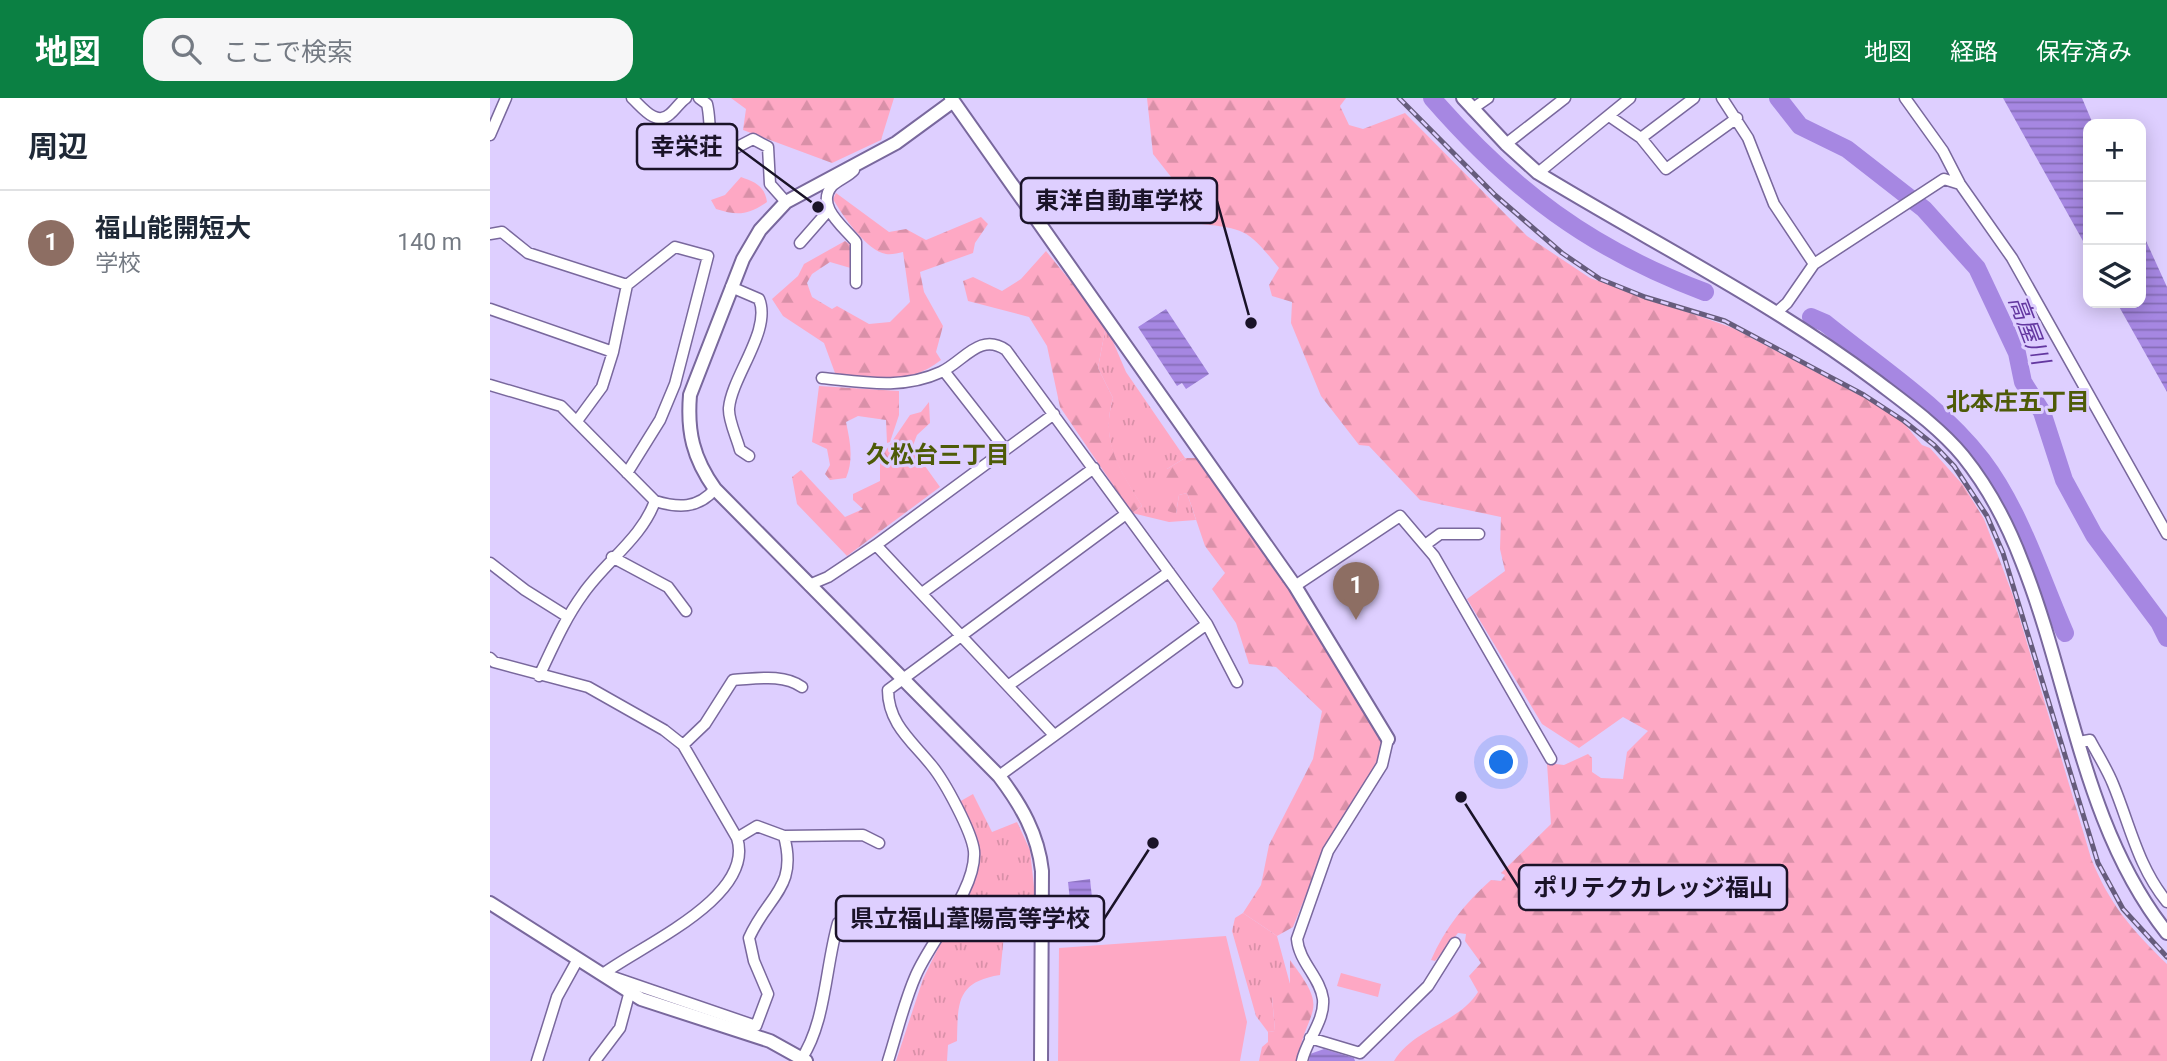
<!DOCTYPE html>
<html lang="ja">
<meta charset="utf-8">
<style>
:root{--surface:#fff;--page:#f6f6f7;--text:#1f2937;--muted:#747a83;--line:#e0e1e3;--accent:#0b8043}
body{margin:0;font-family:Roboto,"Noto Sans JP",sans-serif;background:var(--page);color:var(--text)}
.controls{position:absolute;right:21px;top:21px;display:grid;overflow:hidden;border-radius:14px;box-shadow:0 4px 18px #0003}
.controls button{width:63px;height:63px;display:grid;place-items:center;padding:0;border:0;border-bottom:2px solid var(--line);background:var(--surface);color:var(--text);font:35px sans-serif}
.you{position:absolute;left:1012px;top:665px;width:24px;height:24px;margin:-18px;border:5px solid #fff;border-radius:50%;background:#1a73e8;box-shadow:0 0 0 10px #1a73e833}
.badge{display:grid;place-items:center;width:46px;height:46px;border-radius:50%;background:var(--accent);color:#fff;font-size:23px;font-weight:700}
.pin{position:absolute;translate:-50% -58px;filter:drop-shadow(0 2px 4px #0008)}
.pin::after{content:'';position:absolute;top:37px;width:24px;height:21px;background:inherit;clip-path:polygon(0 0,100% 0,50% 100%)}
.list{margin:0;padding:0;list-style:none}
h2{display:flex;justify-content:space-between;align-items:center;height:91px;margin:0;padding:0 28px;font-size:30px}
h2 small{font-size:23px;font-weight:400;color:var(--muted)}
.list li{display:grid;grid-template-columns:46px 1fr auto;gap:21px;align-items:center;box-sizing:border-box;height:105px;padding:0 28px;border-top:2px solid var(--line)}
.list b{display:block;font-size:26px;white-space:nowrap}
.list p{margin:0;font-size:23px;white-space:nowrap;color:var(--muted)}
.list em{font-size:23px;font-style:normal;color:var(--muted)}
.icon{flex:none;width:38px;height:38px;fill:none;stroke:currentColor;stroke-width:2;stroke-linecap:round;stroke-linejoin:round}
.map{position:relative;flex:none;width:1677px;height:963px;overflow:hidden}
header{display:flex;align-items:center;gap:42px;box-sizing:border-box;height:98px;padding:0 35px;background:var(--accent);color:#fff}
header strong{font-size:33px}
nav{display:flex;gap:38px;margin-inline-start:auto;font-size:24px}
.search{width:490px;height:63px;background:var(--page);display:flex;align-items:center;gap:18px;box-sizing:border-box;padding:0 24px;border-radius:21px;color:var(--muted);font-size:26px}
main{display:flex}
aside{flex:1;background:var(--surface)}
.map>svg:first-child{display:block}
.grass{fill:url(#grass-tufts)}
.forest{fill:url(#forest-firs)}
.pitch{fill:#fea8c4}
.water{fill:url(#water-rules)}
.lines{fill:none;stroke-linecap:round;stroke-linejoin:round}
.river{stroke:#a687e2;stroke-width:18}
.minor-casing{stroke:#79689d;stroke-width:13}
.tertiary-casing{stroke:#79689d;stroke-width:16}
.minor{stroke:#fff;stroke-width:10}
.tertiary{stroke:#fff;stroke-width:12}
.rail-casing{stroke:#665c7c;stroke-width:5}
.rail{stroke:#decfff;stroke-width:2.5;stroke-dasharray:8;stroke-linecap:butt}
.labels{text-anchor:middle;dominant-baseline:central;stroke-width:6;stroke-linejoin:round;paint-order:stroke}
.water-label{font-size:24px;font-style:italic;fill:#6337a0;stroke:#decfff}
.neighbourhood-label{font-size:24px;font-weight:bold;fill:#4e5b08;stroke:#decfff}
.leader{fill:none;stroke:#1a1328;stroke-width:2.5}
.callout-dot{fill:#1a1328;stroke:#decfff;stroke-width:2.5}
.callout{fill:#decfff;stroke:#1a1328;stroke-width:2.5}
.callout-label{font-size:24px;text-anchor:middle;font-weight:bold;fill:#1a1328}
</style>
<header>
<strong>地図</strong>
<div class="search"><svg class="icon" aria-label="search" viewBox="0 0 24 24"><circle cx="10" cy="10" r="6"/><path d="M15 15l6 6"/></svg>ここで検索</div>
<nav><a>地図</a><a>経路</a><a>保存済み</a></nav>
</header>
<main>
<aside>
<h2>周辺<small></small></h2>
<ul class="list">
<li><span class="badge" style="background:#8d6e63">1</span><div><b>福山能開短大</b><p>学校</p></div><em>140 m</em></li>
</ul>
</aside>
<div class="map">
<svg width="1677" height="963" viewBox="0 0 1677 963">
<defs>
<pattern id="grass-tufts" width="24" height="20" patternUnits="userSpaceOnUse" patternTransform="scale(1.75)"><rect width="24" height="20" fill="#fea8c4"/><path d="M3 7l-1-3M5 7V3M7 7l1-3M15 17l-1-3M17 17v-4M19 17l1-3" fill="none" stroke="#d990a8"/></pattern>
<pattern id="forest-firs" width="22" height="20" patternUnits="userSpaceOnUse" patternTransform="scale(1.75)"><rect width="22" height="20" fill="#fea8c4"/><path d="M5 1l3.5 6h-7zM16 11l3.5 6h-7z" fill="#d990a8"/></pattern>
<pattern id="water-rules" width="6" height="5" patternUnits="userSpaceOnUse" patternTransform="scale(1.75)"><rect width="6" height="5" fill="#a687e2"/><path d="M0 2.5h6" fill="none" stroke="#866db7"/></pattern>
</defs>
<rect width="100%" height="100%" fill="#decfff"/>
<path class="grass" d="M616 227 636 274 695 360 677 371 686 416 689 397 697 395 706 422 679 424 642 415 652 408C629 371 610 344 623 300L608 270Z
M483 696 502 734 527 724 540 752 545 798 508 799 515 827 510 877C466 884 468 905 467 943L458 947 457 963H406L433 881 487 771C493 744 481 727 469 704Z
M753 815 787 838 800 886 782 899 785 933 778 934 766 918 742 833 745 820Z"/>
<path class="forest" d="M241 0H404L391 42 342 65 253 32 256 11Z
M657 0H856L850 8 859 27 873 31 915 15 1037 138 1100 180 1243 230 1375 300 1413 324 1432 347 1440 350 1473 387 1494 421 1507 455 1523 498 1601 760C1619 806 1642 832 1677 866V963H904C924 930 969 925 988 894L979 878 991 865 975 843 976 836 968 835 945 863 941 862C955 830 975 805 1001 782L1011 783 1015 777 1011 775 1061 726 1057 665 1074 667 1098 656 1102 660V674L1111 680 1133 681 1137 654 1158 633 1133 619 1089 650 1052 626 977 501 1015 473 1010 451 1011 419 930 402 879 348 869 347 831 298 801 225 802 204 782 198 779 187 789 170C756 129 755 131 703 125L689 89 663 56Z
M251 79C265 84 275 88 277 104 258 117 248 118 226 111L221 102 235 97Z
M346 95 399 134 416 131 436 142 491 119 498 126 485 145 483 155 430 174 434 194 453 228 446 254 451 262C419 288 383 280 345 275L334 245 293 218 282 201 308 178 314 166 355 143 365 150 364 171 340 164 322 176 317 185 322 199 342 211 347 208 379 226 400 224 420 204 413 154C408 155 401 157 396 156 377 153 352 117 343 101Z
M556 153 616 227 608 270 623 300C610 344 630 371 652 408L642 415 570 309 557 248 539 219 478 203 473 183 483 179 512 193 531 181Z
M329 288 409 293V317L400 344 397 345 396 322 368 318 356 324C360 343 364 361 356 380L340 382 335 376 340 367 337 351 322 344Z
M439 304 440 325 427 337 422 350 450 389 357 458 307 406 302 379 311 372 355 419 373 411 363 402V396L390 383V361L420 317 431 314Z
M695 360H708L802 489 894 641 888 667 834 752 803 829 787 838 753 815 771 787 779 747 823 661 832 613 786 569 759 566 746 525 722 491 735 475 715 448 697 395 689 397 686 416 678 413 670 396 677 371Z
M800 862C841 916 818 906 807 963H769L772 949 778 944V934L785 933 782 898 800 885Z"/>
<path class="pitch" d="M736 838 757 924 750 963H568L569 850Z
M851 875 891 886 888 899 847 888Z"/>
<path class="water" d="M1513 0H1592L1603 26H1598V152Z
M1651 132 1677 189V294L1627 205H1651Z
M676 211 719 276 696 291 692 285 687 288 648 229Z
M600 781 604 818 582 821 578 784Z
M834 951 864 960 865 963H819L820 956Z"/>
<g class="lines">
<path class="river" d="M942 0C1022 92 1100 151 1215 194
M1288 0 1310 28 1357 51 1434 111 1487 170 1527 255 1533 284 1552 314 1574 382 1604 437 1669 524 1677 540
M1321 219 1335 225C1388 268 1450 308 1492 362 1530 412 1550 478 1575 535"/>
<g class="minor-casing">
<path id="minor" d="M142 0C152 9 166 29 180 16 186 11 190 4 196 0
M209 0 217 6C222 26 215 43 234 56L263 41 278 49 280 86 296 104
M1232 0 1258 40 1284 106 1324 166
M1415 0 1453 53 1470 86 1522 160 1677 436
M982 11 998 0
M1119 18 1151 40 1204 0
M0 37 16 0
M1151 40 1176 71 1247 20
M1016 46 1075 0
M364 72C359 78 348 82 342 88 325 108 354 129 366 144V185
M1048 75 1140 0
M0 136 12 134 38 155 137 187 185 149 218 158 185 286 170 322 137 375
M310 145 338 113
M241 189 269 201C282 232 242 278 239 310 238 322 247 340 250 352L259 358
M0 211 123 254
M1287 214 1297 205 1324 166 1454 81 1470 86
M454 273 515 351
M332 280C373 284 412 292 451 274 474 263 490 234 516 252L717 526 747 584
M0 287 71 308 165 403C188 410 208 411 225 391
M87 323 112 289 123 254 137 187
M386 447 564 637
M935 447 950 436H989
M122 459 178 489 196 513
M0 465 35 492 78 519
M319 487 338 479 386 447 564 316
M805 488 910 418 944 458 1061 661
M432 495 604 370
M0 560 4 564 98 589 174 632 193 647 247 740C266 799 150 848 113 876
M49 578C62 551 74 522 93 496 115 464 152 440 165 403
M519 587 679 474
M1589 644 1600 642C1608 657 1617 671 1623 686 1640 727 1648 769 1677 804
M193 647 215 626 243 582C265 581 293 575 312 589
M509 678 717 526
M247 740 267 728 294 738 373 737 389 745
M123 879 266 928 278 896 264 863 259 840C278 797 308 790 294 738
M820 940 870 955 938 888 965 845
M47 963 67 899 88 861
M105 963 130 930 141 889
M310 963C336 926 335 870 348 825
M398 963C407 935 414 904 426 877 441 842 487 791 484 753 482 734 455 684 442 668 423 644 398 626 398 592L636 416
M812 963C816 943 835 923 833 901 830 879 809 864 807 841L838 753 892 667 898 641"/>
</g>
<g class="tertiary-casing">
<path id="tertiary" d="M461 0 805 488 898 641
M973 0 1016 46 1048 75C1161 144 1280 203 1385 282 1415 305 1449 329 1473 358 1498 389 1518 427 1532 464 1581 587 1593 729 1677 835
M462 4 406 45 296 104 270 132 253 161 200 297C197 334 203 360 225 391L509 678C531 707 548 736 552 773L551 963
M0 805 151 901 280 943 316 963"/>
</g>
<use href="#minor" class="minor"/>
<use href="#tertiary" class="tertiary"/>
<g class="rail-casing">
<path id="rail" d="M909 0 1005 97 1072 155 1110 181 1155 199 1235 223 1374 297 1414 323 1444 347 1464 368 1497 418 1513 455 1608 765 1633 811 1677 859"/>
</g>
<use href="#rail" class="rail"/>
</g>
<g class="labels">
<g class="water-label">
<text transform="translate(1539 232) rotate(69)">高屋川</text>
</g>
<g class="neighbourhood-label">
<text x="1528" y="304">北本庄五丁目</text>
<text x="448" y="357">久松台三丁目</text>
</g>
</g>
<path class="leader" d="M328 109L247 49M761 225L727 103M971 699L1029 790M663 745L614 821"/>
<g class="callout-dot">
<circle cx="328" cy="109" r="7"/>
<circle cx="761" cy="225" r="7"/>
<circle cx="971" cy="699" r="7"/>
<circle cx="663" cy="745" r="7"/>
</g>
<g class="callout">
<rect x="147" y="26" width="100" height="45" rx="7"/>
<rect x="531" y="80" width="196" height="45" rx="7"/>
<rect x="1029" y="767" width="268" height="45" rx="7"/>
<rect x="346" y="798" width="268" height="45" rx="7"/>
</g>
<g class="callout-label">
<text x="197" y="57">幸栄荘</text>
<text x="629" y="111">東洋自動車学校</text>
<text x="1163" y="798">ポリテクカレッジ福山</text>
<text x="480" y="829">県立福山葦陽高等学校</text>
</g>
</svg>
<div class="controls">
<button>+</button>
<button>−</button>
<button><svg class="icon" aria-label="layers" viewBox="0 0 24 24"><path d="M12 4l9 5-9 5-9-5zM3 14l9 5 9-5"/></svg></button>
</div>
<div class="you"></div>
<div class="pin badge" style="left:866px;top:522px;background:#8d6e63">1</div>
</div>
</main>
